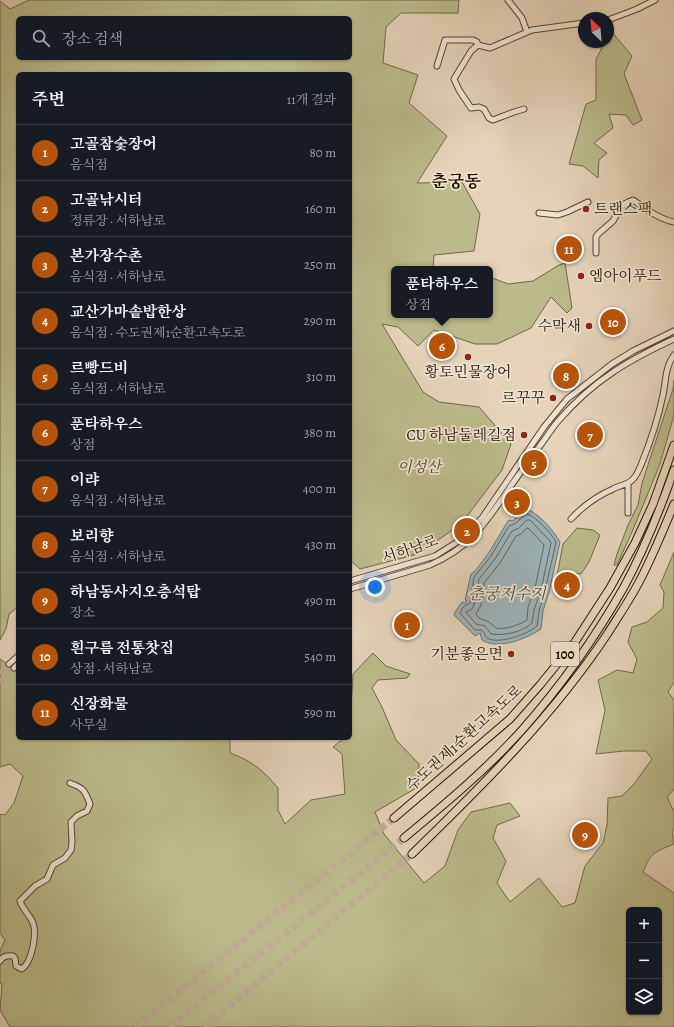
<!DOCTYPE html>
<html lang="ko">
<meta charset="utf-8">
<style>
:root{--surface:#171b24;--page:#242831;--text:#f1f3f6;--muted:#9ea1a6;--line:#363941;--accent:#b45309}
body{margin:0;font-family:Alegreya,"Noto Serif KR",serif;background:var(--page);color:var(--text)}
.controls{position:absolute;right:12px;bottom:12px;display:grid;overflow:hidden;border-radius:6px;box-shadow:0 1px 3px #0004}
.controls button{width:36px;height:36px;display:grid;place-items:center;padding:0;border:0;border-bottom:1px solid var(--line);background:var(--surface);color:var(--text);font:20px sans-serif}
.compass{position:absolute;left:578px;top:12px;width:36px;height:36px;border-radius:50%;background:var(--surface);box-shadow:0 1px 3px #0004;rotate:334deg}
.you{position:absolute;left:375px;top:587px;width:14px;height:14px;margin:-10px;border:3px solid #fff;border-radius:50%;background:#1a73e8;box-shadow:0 0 0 6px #1a73e833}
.badge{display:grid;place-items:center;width:26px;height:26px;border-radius:50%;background:var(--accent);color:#fff;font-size:13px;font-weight:700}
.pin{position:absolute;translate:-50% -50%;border:2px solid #fff;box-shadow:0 1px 4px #0006}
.popup{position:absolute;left:391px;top:266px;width:102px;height:52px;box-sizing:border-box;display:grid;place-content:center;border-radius:6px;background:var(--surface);filter:drop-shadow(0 1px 3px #0005);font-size:13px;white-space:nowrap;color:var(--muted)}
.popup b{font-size:15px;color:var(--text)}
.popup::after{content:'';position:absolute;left:50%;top:100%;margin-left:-8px;border:8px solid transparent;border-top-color:var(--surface)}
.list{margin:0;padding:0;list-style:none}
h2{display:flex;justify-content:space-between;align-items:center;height:52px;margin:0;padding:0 16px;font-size:17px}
h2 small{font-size:13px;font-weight:400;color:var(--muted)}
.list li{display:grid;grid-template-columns:26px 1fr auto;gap:12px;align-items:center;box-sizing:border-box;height:56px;padding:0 16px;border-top:1px solid var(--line)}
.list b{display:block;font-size:15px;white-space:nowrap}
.list p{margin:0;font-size:13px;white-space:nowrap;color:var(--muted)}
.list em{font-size:13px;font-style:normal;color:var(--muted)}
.icon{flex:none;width:22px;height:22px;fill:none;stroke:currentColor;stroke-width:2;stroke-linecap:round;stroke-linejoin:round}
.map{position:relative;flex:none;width:674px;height:1027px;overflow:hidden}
.search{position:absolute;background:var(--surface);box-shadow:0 1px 3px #0004;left:16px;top:16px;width:336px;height:44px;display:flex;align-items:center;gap:10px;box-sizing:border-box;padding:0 14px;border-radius:6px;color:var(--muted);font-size:15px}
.panel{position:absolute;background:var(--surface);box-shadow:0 1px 3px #0004;left:16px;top:72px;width:336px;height:668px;border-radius:6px}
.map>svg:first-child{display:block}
.green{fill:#bbba8a;stroke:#726846;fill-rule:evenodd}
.water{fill:#9cb4ba;stroke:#6e7570}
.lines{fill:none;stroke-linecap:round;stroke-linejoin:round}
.shore{stroke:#62655e;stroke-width:1}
.minor-tunnel{stroke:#bfac93;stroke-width:5;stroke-dasharray:5 2.5;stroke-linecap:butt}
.highway-tunnel{stroke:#bfac93;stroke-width:7;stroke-dasharray:7 3.5;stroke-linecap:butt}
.minor-casing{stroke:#57452f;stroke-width:7}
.highway-casing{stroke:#281601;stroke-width:9}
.minor{stroke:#eee2d1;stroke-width:5}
.highway{stroke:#e5d2b8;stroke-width:7}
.poi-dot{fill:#8f2418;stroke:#eee2d1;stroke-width:1.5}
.labels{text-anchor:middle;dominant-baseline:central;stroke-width:3.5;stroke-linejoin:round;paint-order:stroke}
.shield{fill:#eee2d1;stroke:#63533f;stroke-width:1}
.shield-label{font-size:14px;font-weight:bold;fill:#281601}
.poi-label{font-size:15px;fill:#281601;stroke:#eee2d1;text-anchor:end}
.park-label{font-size:15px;font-style:italic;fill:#54472a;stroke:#eee2d1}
.street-label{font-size:15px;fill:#281601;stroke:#eee2d1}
.water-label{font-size:16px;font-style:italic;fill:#514d42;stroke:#eee2d1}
.quarter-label{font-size:17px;font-weight:bold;fill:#281601;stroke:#eee2d1}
</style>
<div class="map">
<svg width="674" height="1027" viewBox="0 0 674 1027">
<rect width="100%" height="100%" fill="#e5d2b8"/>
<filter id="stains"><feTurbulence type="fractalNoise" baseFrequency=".005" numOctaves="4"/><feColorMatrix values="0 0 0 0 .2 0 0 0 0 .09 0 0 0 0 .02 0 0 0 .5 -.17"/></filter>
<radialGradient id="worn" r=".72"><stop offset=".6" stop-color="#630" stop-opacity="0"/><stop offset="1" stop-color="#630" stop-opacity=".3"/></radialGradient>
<path class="green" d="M29 0H459L458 13H401L386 27 383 63 418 75 409 103 447 136 417 183 462 182 480 214 474 251 434 255 433 269H394V315H490V277L508 284 533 281 559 265 565 263 572 308 567 313 551 297 531 328 497 344H475L434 330 418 346 398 327 382 324 423 392 439 402 479 407 511 444 502 470 461 524 418 554 360 569 350 560V74H18V607L9 614 6 629 0 640V1L10 9ZM18 18H350V58H18Z
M611 31 632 56 624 74 642 120 633 125 626 115 609 114 613 128 594 143 607 153 599 160 598 178 583 166 569 164 586 104 596 100V59L605 42H608V37Z
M674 380V415L660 464 632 532 617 565H614L617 554 628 525 638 505 642 483 673 389Z
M577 528 593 530 600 535 589 562 581 574 573 573 567 581 557 576 563 544Z
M674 552V682L668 692 674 700V789L667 797 674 812V829L672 831 674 844C655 852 651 852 643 872L674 893V1027H10L0 1010 2 984 0 983V951L5 940 0 933V814L5 815 14 803 23 776 10 764 0 767V659L18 672V738H230V753C252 761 263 770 278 788V810L285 824 311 800 345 794 342 754 333 747 344 738H350C350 717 352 696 353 674L373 653 386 666 410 674 407 678 378 680 372 688 382 707 396 740 419 764 418 787 375 812 384 834 424 883 445 866 458 830 471 812 510 803 520 816 497 825 493 838 506 861 497 883 510 902 539 878 562 907 575 903 585 866 603 843 607 825 608 798 622 796 634 784 652 759 646 751H624L596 754 605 710 598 680 617 670 633 673 637 659 628 642 632 627 647 622 663 608 664 592 660 585ZM629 910H659V1012H629Z"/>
<path class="water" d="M529 510C541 516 553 530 560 542L549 592 543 611 541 629C526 639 499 650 482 640L480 633 475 636 455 616 454 614 461 603 463 602 465 603 467 601 465 600 471 574 475 571 488 554 508 521 509 520 513 521 523 511Z"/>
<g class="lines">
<path class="shore" d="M528 514C537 518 552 534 556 542L545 591 539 611 537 626C528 634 498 645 487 638 485 636 485 633 482 630H475L460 613 463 607 470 603 474 577 491 556 509 526C520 523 520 516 528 514Z
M527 520H530L549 540 551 543 541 590 534 610 532 623C523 632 504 636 491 634L485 626 476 624 466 612 472 609 474 605 479 579 495 559 512 531 519 528Z
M527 528 529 529 544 545 535 588 528 607 527 620C519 625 505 630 496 628L489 622 479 618 476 614 481 605 484 583 500 563 516 536 521 534Z"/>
<path class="minor-tunnel" d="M0 674 9 664
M0 682 14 668"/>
<path class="highway-tunnel" d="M135 1027 394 818
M169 1027 404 838
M204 1027 412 854"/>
<g class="minor-casing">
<path id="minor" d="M508 0 522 18 527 32
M608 20 637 9 655 0
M437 66 445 40H473L477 42 478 45
M524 109 514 112 493 120 489 118 484 109 479 107 471 108 459 90 454 79 471 51 478 45 490 48 532 30 584 23
M539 213 558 215 567 212 588 202
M596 253V237L598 234 613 221 620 208 623 205 628 202 633 200C646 209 659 219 674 222
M628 513V483
M571 519C583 506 597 496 613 489 620 485 629 485 634 478 637 475 639 469 641 465 650 443 658 419 663 395 666 381 665 367 674 355
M350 581 435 556 462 539 482 518 544 427 567 399 612 364 633 351 674 331
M350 589 430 565C467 549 482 528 504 496 515 479 528 463 539 447 546 438 552 428 559 420 594 380 627 361 674 339
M9 664 18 656
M14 668 18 664
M0 961C3 956 7 955 13 956L15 958 16 966 22 969C32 962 37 934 33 923 30 915 23 910 20 901L35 886 47 879 53 865 65 858 71 850 72 842 71 822 77 816 87 811 90 804C85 791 84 788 70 783"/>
</g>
<g class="highway-casing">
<path id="highway" d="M394 818 510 719 540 685 575 642 610 588 635 543 653 504 674 445
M404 838C445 804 486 770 522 730 561 686 595 638 624 587 644 550 660 510 674 470
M412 854C483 785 553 716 608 633 618 617 629 601 638 584 652 558 663 531 674 504"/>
</g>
<use href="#minor" class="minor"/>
<use href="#highway" class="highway"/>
</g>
<g class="poi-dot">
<circle cx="586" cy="209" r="4"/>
<circle cx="581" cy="276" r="4"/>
<circle cx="589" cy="326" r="4"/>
<circle cx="468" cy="357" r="4"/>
<circle cx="553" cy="398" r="4"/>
<circle cx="524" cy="435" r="4"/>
<circle cx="511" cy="654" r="4"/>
</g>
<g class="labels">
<rect class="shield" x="551" y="642" width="28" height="24" rx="3"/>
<g class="shield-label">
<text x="565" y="654">100</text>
</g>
<g class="poi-label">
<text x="594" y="209" text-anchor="start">트랜스팩</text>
<text x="589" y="276" text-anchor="start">엠아이푸드</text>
<text x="581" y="326">수막새</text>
<text x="468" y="372" text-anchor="middle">황토민물장어</text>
<text x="545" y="398">르꾸꾸</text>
<text x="516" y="435">CU 하남둘레길점</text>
<text x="503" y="654">기분좋은면</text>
</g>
<g class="park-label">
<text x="419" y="467">이성산</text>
</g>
<g class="street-label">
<text transform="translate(410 549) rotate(-19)">서하남로</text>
<text transform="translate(464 738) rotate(-42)">수도권제1순환고속도로</text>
</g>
<g class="water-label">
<text x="507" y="594">춘궁저수지</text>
</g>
<g class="quarter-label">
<text x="456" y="181">춘궁동</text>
</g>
</g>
<rect width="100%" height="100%" filter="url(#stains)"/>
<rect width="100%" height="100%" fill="url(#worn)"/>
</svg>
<div class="controls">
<button>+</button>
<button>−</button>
<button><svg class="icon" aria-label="layers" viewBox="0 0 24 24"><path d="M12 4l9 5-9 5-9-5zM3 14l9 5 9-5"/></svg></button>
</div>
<svg class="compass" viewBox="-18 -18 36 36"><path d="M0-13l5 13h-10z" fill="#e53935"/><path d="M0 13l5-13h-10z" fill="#9ea1a6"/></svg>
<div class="you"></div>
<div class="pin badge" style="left:407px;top:625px">1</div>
<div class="pin badge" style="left:467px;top:531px">2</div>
<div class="pin badge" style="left:517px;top:502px">3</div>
<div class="pin badge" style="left:567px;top:585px">4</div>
<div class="pin badge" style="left:534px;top:463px">5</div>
<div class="pin badge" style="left:442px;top:346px">6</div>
<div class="popup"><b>푼타하우스</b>상점</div>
<div class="pin badge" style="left:590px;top:435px">7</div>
<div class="pin badge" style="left:566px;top:376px">8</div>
<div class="pin badge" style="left:585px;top:835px">9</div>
<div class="pin badge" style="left:613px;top:322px">10</div>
<div class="pin badge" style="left:569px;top:249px">11</div>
<div class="search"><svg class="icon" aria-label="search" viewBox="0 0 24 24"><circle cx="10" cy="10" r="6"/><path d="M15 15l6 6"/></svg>장소 검색</div>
<section class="panel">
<h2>주변<small>11개 결과</small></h2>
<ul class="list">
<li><span class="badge">1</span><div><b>고골참숯장어</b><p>음식점</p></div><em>80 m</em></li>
<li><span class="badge">2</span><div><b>고골낚시터</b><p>정류장 · 서하남로</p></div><em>160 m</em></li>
<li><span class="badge">3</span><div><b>본가장수촌</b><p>음식점 · 서하남로</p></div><em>250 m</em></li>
<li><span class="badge">4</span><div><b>교산가마솥밥한상</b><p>음식점 · 수도권제1순환고속도로</p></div><em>290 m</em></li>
<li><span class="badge">5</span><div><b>르빵드비</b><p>음식점 · 서하남로</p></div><em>310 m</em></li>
<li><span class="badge">6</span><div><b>푼타하우스</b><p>상점</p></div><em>380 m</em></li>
<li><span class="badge">7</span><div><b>이랴</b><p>음식점 · 서하남로</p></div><em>400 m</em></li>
<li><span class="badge">8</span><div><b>보리향</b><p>음식점 · 서하남로</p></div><em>430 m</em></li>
<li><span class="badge">9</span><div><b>하남동사지오층석탑</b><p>장소</p></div><em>490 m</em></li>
<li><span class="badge">10</span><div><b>흰구름 전통찻집</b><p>상점 · 서하남로</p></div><em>540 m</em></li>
<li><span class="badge">11</span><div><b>신장화물</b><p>사무실</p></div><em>590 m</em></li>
</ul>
</section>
</div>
